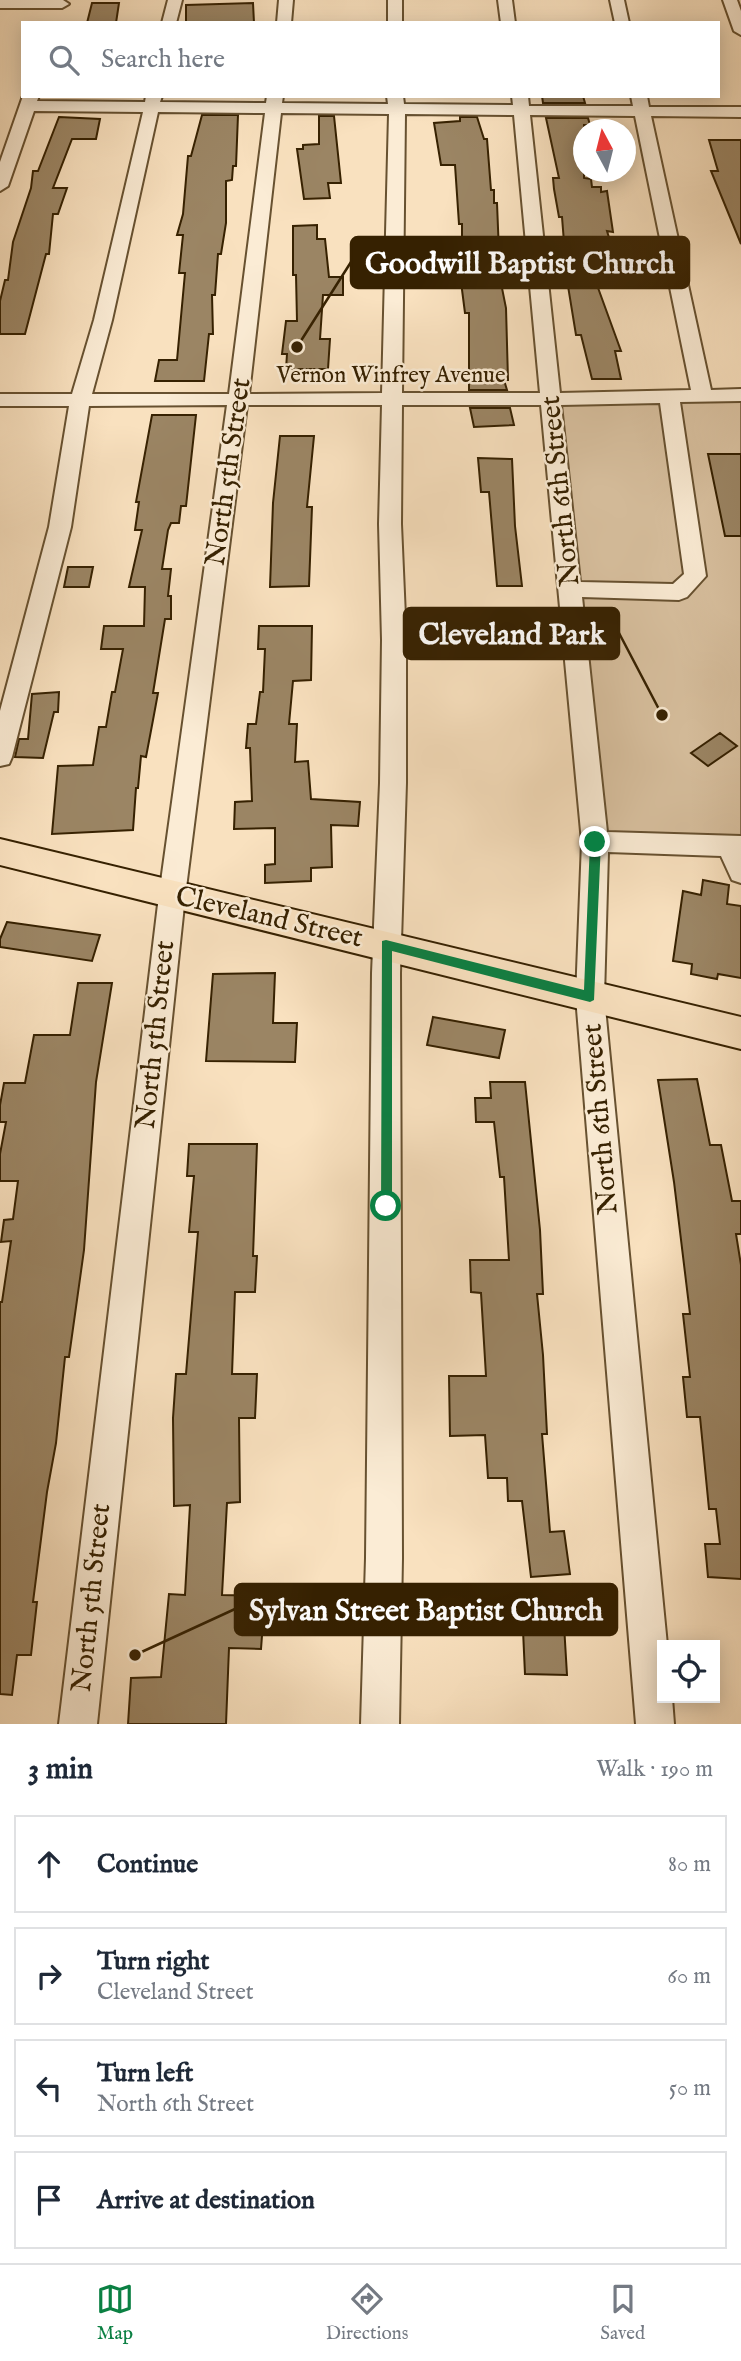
<!DOCTYPE html>
<meta charset="utf-8">
<style>
:root{--surface:#fff;--page:#f2f2f3;--text:#1f2937;--muted:#747a83;--line:#e0e1e3;--accent:#0b8043}
body{margin:0;font-family:"IM FELL English",serif;background:var(--page);color:var(--text)}
.controls{position:absolute;right:21px;bottom:21px;display:grid;overflow:hidden;border-radius:0px;box-shadow:0 4px 18px #0003}
.controls button{width:63px;height:63px;display:grid;place-items:center;padding:0;border:0;border-bottom:2px solid var(--line);background:var(--surface);color:var(--text);font:35px sans-serif}
.compass{position:absolute;left:573px;top:119px;width:63px;height:63px;border-radius:50%;background:var(--surface);box-shadow:0 4px 18px #0003;rotate:353deg}
.stop{position:absolute;width:21px;height:21px;margin:-16px;border:5px solid #0b8043;border-radius:50%;background:#fff}
.stop.end{background:#0b8043;border-color:#fff;box-shadow:0 2px 7px #0008}
.list{margin:0;padding:0;list-style:none}
h2{display:flex;justify-content:space-between;align-items:center;height:91px;margin:0;padding:0 28px;font-size:30px}
h2 small{font-size:23px;font-weight:400;color:var(--muted)}
.list li{display:grid;grid-template-columns:46px 1fr auto;gap:21px;align-items:center;box-sizing:border-box;height:98px;margin:0 14px 14px;padding:0 14px;border:2px solid var(--line);border-radius:0px}
.list b{display:block;font-size:26px;white-space:nowrap}
.list p{margin:0;font-size:23px;white-space:nowrap;color:var(--muted)}
.list em{font-size:23px;font-style:normal;color:var(--muted)}
.icon{flex:none;width:38px;height:38px;fill:none;stroke:currentColor;stroke-width:2;stroke-linecap:round;stroke-linejoin:round}
.map{position:relative;flex:none;width:741px;height:1724px;overflow:hidden}
.search{position:absolute;background:var(--surface);box-shadow:0 4px 18px #0003;left:21px;right:21px;top:21px;height:77px;display:flex;align-items:center;gap:18px;box-sizing:border-box;padding:0 24px;border-radius:0px;color:var(--muted);font-size:26px}
.sheet{height:539px;background:var(--surface)}
nav{display:flex;justify-content:space-around;align-items:center;box-sizing:border-box;height:98px;border-top:2px solid var(--line);background:var(--surface);font-size:19px;color:var(--muted)}
nav a{display:grid;justify-items:center;gap:4px}
nav .on{color:var(--accent)}
.map>svg:first-child{display:block}
.green{fill:#d8c09f;stroke:#877050;stroke-width:2}
.building{fill:#9b8564;stroke:#362101;stroke-width:2}
.lines{fill:none;stroke-linecap:round;stroke-linejoin:round}
.minor-casing{stroke:#675130;stroke-width:4}
.major-casing{stroke:#362101;stroke-width:4}
.minor{fill:#fbecd5;fill-rule:evenodd}
.major{fill:#f9e1bf;fill-rule:evenodd}
.route{fill:#0b8043}
.labels{text-anchor:middle;dominant-baseline:central;stroke-width:5;stroke-linejoin:round;paint-order:stroke}
.far-street-label{font-size:23px;fill:#362101;stroke:#fbecd5}
.street-label{font-size:28px;fill:#362101;stroke:#fbecd5}
.leader{fill:none;stroke:#362101;stroke-width:2.5}
.callout-dot{fill:#362101;stroke:#fbecd5;stroke-width:2.5}
.callout{fill:#362101;stroke:#362101;stroke-width:2.5}
.callout-label{font-size:30px;text-anchor:middle;font-weight:bold;fill:#fff}
</style>
<div class="map">
<svg width="741" height="1724" viewBox="0 0 741 1724">
<rect width="100%" height="100%" fill="#f9e1bf"/>
<filter id="stains"><feTurbulence type="fractalNoise" baseFrequency=".00286" numOctaves="4"/><feColorMatrix values="0 0 0 0 .2 0 0 0 0 .09 0 0 0 0 .02 0 0 0 .5 -.17"/></filter>
<radialGradient id="worn" r=".72"><stop offset=".6" stop-color="#630" stop-opacity="0"/><stop offset="1" stop-color="#630" stop-opacity=".3"/></radialGradient>
<path class="green" d="M741 396V846L595 842 552 399Z"/>
<path class="building" d="M92 3H119L116 23H87Z
M253 3 254 23H186V5Z
M542 96H583L585 103H543Z
M202 115H238L236 166H233L232 180 226 181V223L221 254H218L215 295H212L213 334H209L204 381H155L159 360H177L185 273H179L183 235H177L183 214 188 156H191Z
M319 116H334L341 183H328L330 198 304 199 297 149H303V145L319 144Z
M59 117 100 119 96 139H72L53 188H67L58 214H53L49 254H46L25 334H0V301L5 280H8L13 242 31 188 33 171H38Z
M460 117H477L484 139H487L491 190H494V203H497L499 253H495L506 308 508 380H504L507 390H469V313H465L461 282H468L466 237H462V224H459L455 165H441L434 123 460 121Z
M546 118H588L590 125H584V178L591 179 592 187H601V192L607 191 613 232 607 231 616 261H592L596 274H593L621 351H615L621 379H592L581 335H576L567 280 562 217H559L554 189 553 178H559Z
M709 140H741V244L711 171H718Z
M317 225V239H325L329 277H343V295H323L320 339H330L328 369H286L287 354H282L286 321H297L296 275H293V226Z
M470 408H510L514 425 474 427Z
M152 415H196L186 506H181L179 523H171L168 530 162 569H171L168 596H171V619H165L153 693H158L153 720 146 757 141 756 138 788H136L133 830 52 834 58 766 93 765 99 727H106L112 692H115L123 649H101L104 626H144L145 587H129L142 530H135L139 502H136Z
M280 436H314L307 507H312L309 586 270 587 273 503Z
M708 454H741V536H725Z
M478 458 512 459 515 526 522 586H497L489 492H481Z
M68 567H93L89 587H64Z
M259 626H312L311 680 293 681 289 724H297L295 762 308 761 311 799 360 802 358 826 331 825 332 867 311 868V881L265 883V865L275 864V828L234 829 235 802 252 801 250 748H246L248 724H256L260 692H263L265 649H258Z
M59 692 58 712H54L43 758 15 757 19 739H28L32 694Z
M720 733 737 746 708 766 691 753Z
M703 880 729 885 727 904 741 906V978L718 974 717 979 691 974 692 964 673 961 683 891 701 895Z
M7 922 100 935 92 961 0 947V939Z
M275 973 273 1023H297L295 1062 206 1061 213 974Z
M78 983H112L96 1082 84 1250 69 1357H65L56 1443 47 1492 33 1602H37L31 1655H17L12 1695 0 1694V1302H2L11 1241 1 1242 4 1220 13 1219 18 1181H0V1154L6 1122H0V1105L4 1083H25L34 1035H70Z
M433 1017 505 1030 499 1058 427 1045Z
M697 1079 710 1145H721L732 1201H741V1234H736L741 1265V1579L708 1577 705 1544H720L716 1509H709L700 1417H687L683 1377H690L683 1314H690L674 1182 658 1080Z
M490 1082H525L540 1230 543 1294H537L543 1355 547 1434H542L550 1532 564 1531 570 1574 531 1577 522 1501H508L507 1478H488L485 1435 450 1436 449 1376H486L481 1293 471 1292 470 1260H509L504 1177H500L494 1122H476L475 1098H491Z
M189 1144H257L253 1256H257L255 1292H235L232 1374H257L255 1418H239L240 1502 227 1503 222 1595 265 1596 261 1649 229 1648 226 1724H128L131 1678 161 1677 169 1594 185 1595 190 1505 174 1506 173 1418 176 1374H186L198 1232H189L194 1176H187Z
M522 1608H563L567 1675 525 1674Z"/>
<g class="lines">
<g class="minor-casing">
<path id="minor" d="M0 0H63L69 4 62 8H0Z
M168 0H182L176 23H162Z
M279 0H293L291 23H277Z
M388 0H402V23H388Z
M498 0H512L515 23H501Z
M610 0H624L629 23H615Z
M723 0H737L741 11V35L734 31Z
M23 96H39L37 101 145 102 146 96H162L160 102 266 103 267 96H283L282 103 388 104 387 96H403L404 104 513 105 512 96H528L529 106H633L631 96H647L649 107H741V117L651 116 711 390 741 389V401L680 402 706 576 687 597 679 600 582 597 607 832 741 836V883L732 880 721 856 608 852 604 997 667 1645H662V1698H672L674 1724H636L576 997 582 842 541 405H402L401 524 406 640V783L400 973 402 1558 399 1724H361L366 1558 372 973 380 783 382 640 379 524 382 405H247L185 896 97 1724H59L159 896 227 405 89 406 71 527 12 757 9 764 0 766V711L49 527 69 406H0V394H72L94 320 143 112 34 111 8 186 0 191V162ZM158 112 265 113 229 394H92L112 320ZM281 113 389 114 382 393 249 394ZM405 114 514 115 540 393H402ZM530 115 635 116 691 390 560 393ZM660 403 684 574 673 584 580 582 561 405Z"/>
</g>
<g class="major-casing">
<path id="major" d="M0 839 741 1017V1049L0 865Z"/>
</g>
<use href="#minor" class="minor"/>
<use href="#major" class="major"/>
</g>
<path class="route" d="M595 837 601 842 594 1000 590 1002 392 951V1206L386 1212 381 1210 382 941 386 940 584 990 590 842Z"/>
<g class="labels">
<g class="far-street-label">
<text x="391" y="375">Vernon Winfrey Avenue</text>
</g>
<g class="street-label">
<text transform="translate(229 472) rotate(-82)">North 5th Street</text>
<text transform="translate(561 491) rotate(-96)">North 6th Street</text>
<text transform="translate(269 918) rotate(13)">Cleveland Street</text>
<text transform="translate(156 1035) rotate(-84)">North 5th Street</text>
<text transform="translate(601 1119) rotate(-95)">North 6th Street</text>
<text transform="translate(92 1598) rotate(-84)">North 5th Street</text>
</g>
</g>
<path class="leader" d="M297 347L351 262M662 715L619 633M135 1655L235 1609"/>
<g class="callout-dot">
<circle cx="297" cy="347" r="7"/>
<circle cx="662" cy="715" r="7"/>
<circle cx="135" cy="1655" r="7"/>
</g>
<g class="callout">
<rect x="351" y="237" width="338" height="51" rx="7"/>
<rect x="404" y="608" width="215" height="51" rx="7"/>
<rect x="235" y="1584" width="382" height="51" rx="7"/>
</g>
<g class="callout-label">
<text x="520" y="273">Goodwill Baptist Church</text>
<text x="512" y="644">Cleveland Park</text>
<text x="426" y="1620">Sylvan Street Baptist Church</text>
</g>
<rect width="100%" height="100%" filter="url(#stains)"/>
<rect width="100%" height="100%" fill="url(#worn)"/>
</svg>
<div class="controls">
<button><svg class="icon" aria-label="locate" viewBox="0 0 24 24"><circle cx="12" cy="12" r="6"/><path d="M12 2v4M12 18v4M2 12h4M18 12h4"/></svg></button>
</div>
<svg class="compass" viewBox="-18 -18 36 36"><path d="M0-13l5 13h-10z" fill="#e53935"/><path d="M0 13l5-13h-10z" fill="#747a83"/></svg>
<div class="stop" style="left:386px;top:1206px"></div>
<div class="stop end" style="left:595px;top:842px"></div>
<div class="search"><svg class="icon" aria-label="search" viewBox="0 0 24 24"><circle cx="10" cy="10" r="6"/><path d="M15 15l6 6"/></svg>Search here</div>
</div>
<section class="sheet">
<h2>3 min<small>Walk · 190 m</small></h2>
<ul class="list">
<li><svg class="icon" aria-label="ahead" viewBox="0 0 24 24"><path d="M12 20V5M6 11l6-6 6 6"/></svg><div><b>Continue</b></div><em>80 m</em></li>
<li><svg class="icon" aria-label="right" viewBox="0 0 24 24"><path d="M7 20v-9h11M14 6l5 5-5 5"/></svg><div><b>Turn right</b><p>Cleveland Street</p></div><em>60 m</em></li>
<li><svg class="icon" aria-label="left" viewBox="0 0 24 24"><path d="M17 20v-9H6M10 6l-5 5 5 5"/></svg><div><b>Turn left</b><p>North 6th Street</p></div><em>50 m</em></li>
<li><svg class="icon" aria-label="arrive" viewBox="0 0 24 24"><path d="M6 21V4h12l-3 4 3 4H6"/></svg><div><b>Arrive at destination</b></div></li>
</ul>
</section>
<nav>
<a class="on"><svg class="icon" aria-label="map" viewBox="0 0 24 24"><path d="M3 6l6-2 6 2 6-2v14l-6 2-6-2-6 2zM9 4v14M15 6v14"/></svg>Map</a>
<a><svg class="icon" aria-label="directions" viewBox="0 0 24 24"><path d="M12 3l9 9-9 9-9-9zM9 14v-3h6M13 9l2 2-2 2"/></svg>Directions</a>
<a><svg class="icon" aria-label="saved" viewBox="0 0 24 24"><path d="M7 4h10v16l-5-4-5 4z"/></svg>Saved</a>
</nav>
